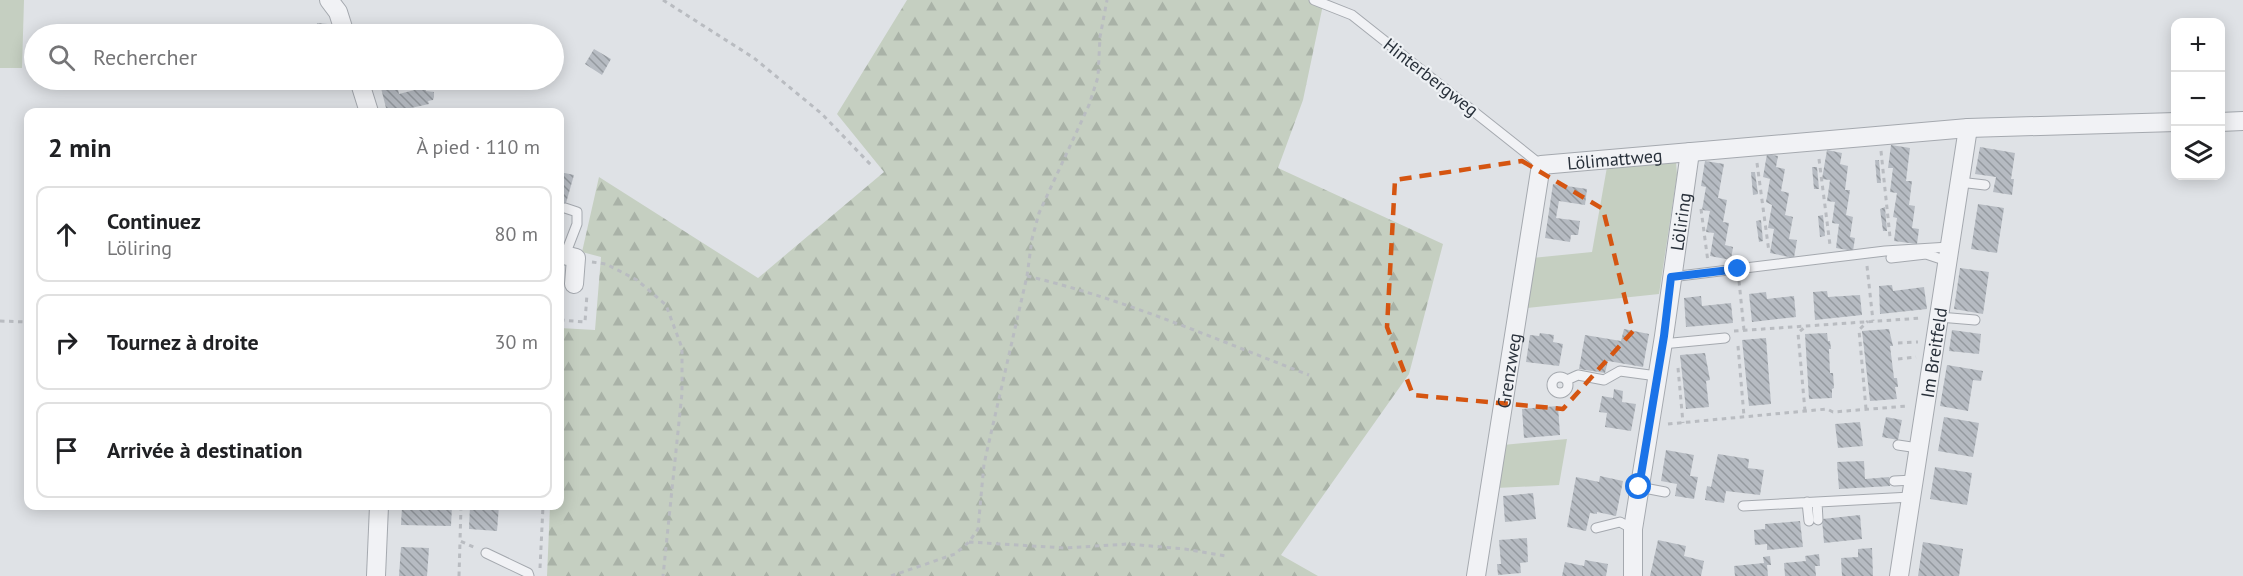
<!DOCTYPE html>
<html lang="fr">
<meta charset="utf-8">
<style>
:root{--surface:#fff;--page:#f6f6f6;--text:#202124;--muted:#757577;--line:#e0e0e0}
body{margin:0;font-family:"PT Sans",sans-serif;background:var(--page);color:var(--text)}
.controls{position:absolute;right:18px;top:18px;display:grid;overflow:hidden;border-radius:12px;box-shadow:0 3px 15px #0003}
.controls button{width:54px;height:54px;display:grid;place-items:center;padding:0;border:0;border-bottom:2px solid var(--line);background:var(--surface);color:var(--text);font:30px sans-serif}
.stop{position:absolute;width:18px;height:18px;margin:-14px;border:4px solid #1a73e8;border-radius:50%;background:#fff}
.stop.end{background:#1a73e8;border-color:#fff;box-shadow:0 2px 6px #0008}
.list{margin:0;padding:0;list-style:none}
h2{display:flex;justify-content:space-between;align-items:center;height:78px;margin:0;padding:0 24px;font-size:26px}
h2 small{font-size:20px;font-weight:400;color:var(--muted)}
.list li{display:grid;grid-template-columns:39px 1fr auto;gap:18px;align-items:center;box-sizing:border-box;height:96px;margin:0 12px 12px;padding:0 12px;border:2px solid var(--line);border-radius:12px}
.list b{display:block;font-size:22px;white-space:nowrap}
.list p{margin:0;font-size:20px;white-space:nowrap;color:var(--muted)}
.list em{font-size:20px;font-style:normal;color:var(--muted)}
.icon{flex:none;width:33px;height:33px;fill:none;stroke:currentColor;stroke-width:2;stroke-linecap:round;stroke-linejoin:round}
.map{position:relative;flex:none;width:2243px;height:576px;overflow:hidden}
.search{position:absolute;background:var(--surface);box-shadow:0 3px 15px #0003;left:24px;top:24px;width:540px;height:66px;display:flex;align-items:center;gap:15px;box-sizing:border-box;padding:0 21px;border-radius:33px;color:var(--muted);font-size:22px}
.panel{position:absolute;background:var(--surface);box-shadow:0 3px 15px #0003;left:24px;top:108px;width:540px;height:402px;border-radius:12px}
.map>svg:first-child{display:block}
.grass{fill:#c5cfc1}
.forest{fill:url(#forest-firs)}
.building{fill:url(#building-back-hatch)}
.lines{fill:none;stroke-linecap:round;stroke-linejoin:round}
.lane-casing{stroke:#a5a9af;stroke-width:11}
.street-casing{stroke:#a5a9af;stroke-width:20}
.path{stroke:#b9bcc1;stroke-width:3;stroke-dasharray:4.5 4.5;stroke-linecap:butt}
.lane{stroke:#f1f2f5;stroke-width:9}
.street{stroke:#f1f2f5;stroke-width:18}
.route{stroke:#1a73e8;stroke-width:8}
.marked{fill:none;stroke:#d55511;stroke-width:4.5;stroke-dasharray:12 8;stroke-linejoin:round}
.labels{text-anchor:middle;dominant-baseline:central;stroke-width:4.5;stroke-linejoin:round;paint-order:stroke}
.street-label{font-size:18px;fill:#29313b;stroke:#eef1f4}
</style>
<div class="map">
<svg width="2243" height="576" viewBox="0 0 2243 576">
<defs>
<pattern id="forest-firs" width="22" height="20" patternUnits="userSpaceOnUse" patternTransform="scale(1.5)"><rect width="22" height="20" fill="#c5cfc1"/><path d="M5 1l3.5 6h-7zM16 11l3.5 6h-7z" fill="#a9b2a7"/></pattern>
<pattern id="building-back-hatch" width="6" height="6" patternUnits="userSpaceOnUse" patternTransform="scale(1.5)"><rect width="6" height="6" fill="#b6bbc2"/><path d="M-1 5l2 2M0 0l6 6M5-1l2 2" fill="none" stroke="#94999f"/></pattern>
</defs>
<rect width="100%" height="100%" fill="#dfe2e6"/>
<path class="grass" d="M0 0H24L22 68H0Z
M1666 158 1676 162 1677 175 1659 294 1527 308 1532 258 1592 252 1607 167Z
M1567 439 1559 485 1496 488 1503 445Z"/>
<path class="forest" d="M907 0H1324L1303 100 1278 168 1443 244 1409 374 1281 555 1318 576H547L550 506H560V328L595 330 601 257 582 252 599 177 758 278 884 172 837 114Z"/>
<path class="building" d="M317 23 328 24 330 34H316Z
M594 49 611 59 602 75 585 64Z
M313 80H340L342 86 312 85Z
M379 80H396L399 94 426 87V91L434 92V97L433 100 428 101 429 104 402 110V112H387Z
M1891 145 1910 148 1906 181H1912L1909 205 1915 206 1912 228 1919 229 1917 244 1894 241 1897 218 1893 217 1897 193 1890 192 1893 168H1888Z
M1980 147 2015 153 2011 179H2014L2012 195 1993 192 1996 177 1975 174Z
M1827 150 1842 153 1840 164 1848 166 1845 190H1850L1846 215 1853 217 1850 237 1855 238 1853 251 1836 248 1839 224 1832 223 1835 202 1827 201 1830 180 1822 179Z
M1767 154 1778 156 1776 167 1785 169 1781 191 1789 193 1785 215 1793 217 1789 239 1797 240 1794 258 1770 253 1774 229 1768 228 1772 205 1766 202 1770 179 1763 177Z
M1875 160H1879L1881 183H1877Z
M1705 161 1724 164 1718 198 1727 200 1723 222 1729 223 1725 245 1733 247 1731 260 1710 256 1714 233 1706 232 1710 211 1702 210 1706 187 1701 186Z
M1812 167H1817L1819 189H1814Z
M560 172 574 175 560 224Z
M1751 172H1755L1758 194 1753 195Z
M1553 184 1587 189 1585 205 1559 201 1556 218 1580 221 1578 235H1571L1570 242 1545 238Z
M1978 204 2004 208 1997 253 1971 249Z
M1885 207 1887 231H1883L1880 209Z
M1823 215 1825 236 1820 237 1818 216Z
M1761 220 1763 241 1759 242 1756 221Z
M1960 268 1989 272 1983 314 1954 309Z
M1892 285 1893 291 1924 287 1927 309 1880 314 1879 286Z
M1827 291 1828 297 1860 295 1862 315 1815 320 1813 292Z
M1766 292 1767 299 1794 296 1796 317 1752 322 1749 294Z
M1701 296 1702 306 1731 303 1733 323 1686 327 1684 298Z
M1624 329 1649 334 1643 367 1608 361 1605 373 1579 369 1585 335 1621 341Z
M1889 329 1893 346H1890L1894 378H1897L1898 387H1895L1897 399 1870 401 1862 331Z
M1952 330 1981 334 1979 354 1949 351Z
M1540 333 1554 335 1553 342 1563 344 1559 366 1526 362 1530 335 1539 336Z
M1827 333 1828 341H1830L1831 349H1829L1830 373H1833L1834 388 1832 389V398L1809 399 1805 334Z
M1766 338 1771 404 1749 406 1742 340Z
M1705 353 1710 380 1706 381 1709 407 1686 409 1680 355Z
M1947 365 1983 371 1981 381 1973 380 1968 411 1940 406Z
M1614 389 1623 391 1622 402 1636 404 1631 431 1605 427 1607 413 1599 412 1602 396 1613 398Z
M1558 406 1560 435 1524 438 1522 409Z
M1886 417 1902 420 1898 440 1882 437Z
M1944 417 1979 423 1973 457 1938 451Z
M1860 422 1863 446 1838 448 1835 424Z
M1666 450 1694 455 1690 476 1698 477 1694 499 1675 496 1677 484 1661 481Z
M1718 454 1749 459 1748 468 1764 470 1760 495 1726 491 1724 503 1705 500 1707 486 1711 487Z
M1864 461 1865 479 1889 477 1890 486 1839 489 1837 462Z
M1935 467 1972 473 1967 505 1930 499Z
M1600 476 1623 481 1616 516 1597 512V514L1590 513 1586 531 1567 527 1576 477 1599 482Z
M1533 493 1536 519 1505 522 1503 496Z
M402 506H452L451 526 401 525Z
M470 506H499L497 531 469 529Z
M1860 515 1862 539 1824 543 1822 519Z
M1800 521 1803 547 1767 550V544L1755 545 1754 530 1765 529V524Z
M1527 538 1528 562 1520 563 1521 573 1498 575 1497 564H1501L1499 540Z
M1658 540 1686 546 1684 556 1704 561 1701 576H1650Z
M1923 542 1963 549 1959 576H1918Z
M401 547 429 548 427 576H399Z
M1872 548 1873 576H1842L1841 558 1858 557V549Z
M1819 554 1820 566H1815L1816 576H1785L1784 563 1806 561 1805 556Z
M1770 556 1771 565H1767L1768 576H1735L1734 566 1764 563 1763 557Z
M1585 560 1608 564 1606 576H1562L1565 562 1584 566Z"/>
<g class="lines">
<g class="lane-casing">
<path id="lane" d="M1314 0 1352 15 1541 165
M1959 182 1985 185
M565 255 577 224V212L565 208
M1891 258 1926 254 1947 261
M1671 277 1885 251 1949 247
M1939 317 1975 320
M1662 344 1725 338
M1552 385a8 8 0 1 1 16 0a8 8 0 1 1-16 0Z
M1567 380 1578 375 1604 380 1620 371 1657 376
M1898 445 1918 448
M1894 481 1913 480
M1639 487 1665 492
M1807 502 1809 521
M1817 502 1818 520
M1743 506 1911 497
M1596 528 1620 522 1633 529
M486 553 528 573 529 576"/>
</g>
<g class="street-casing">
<g id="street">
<path d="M329 0 338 12 345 34"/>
<path d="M359 80 369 112"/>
<path d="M2220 122 2243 121"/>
<path d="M560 254 576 258 574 284"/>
<path d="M376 576 379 506"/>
<path id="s1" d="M1476 576 1541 165 1968 128 2176 122"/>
<path id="s2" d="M1633 576V529L1664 336 1690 152"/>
<path id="s3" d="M1899 576 1968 128"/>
</g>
</g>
<path class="path" d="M663 0 754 58 822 114 871 165
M1881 151 1890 237
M1819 159 1830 245
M1757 163 1769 252
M1701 209 1708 262
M592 262 606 264 637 280 666 305 682 348V393L663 576
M1867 266 1873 321
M1027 276C1125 299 1217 340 1309 375
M1739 281 1744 330
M560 320 585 322 587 294
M0 321 28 322
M1734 331 1922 318
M1898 343 1918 342
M1738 346 1744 416
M1898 359 1916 357
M1678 368 1683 423
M1866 409 1859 330 1868 321
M1805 411 1798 333 1806 326
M1668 424 1827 409 1833 412 1908 406
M461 506 460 541 476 548
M969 542 1065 548 1128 544 1185 549 1226 556
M540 568 543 506
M459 576 460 542
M891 576 955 554 969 542 978 529 984 464 1027 276 1032 239 1039 213 1089 105 1098 77 1100 37 1107 0"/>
<use href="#lane" class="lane"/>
<use href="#street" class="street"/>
</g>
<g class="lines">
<path class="route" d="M1639 487 1664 336 1671 277 1738 269"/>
</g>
<path class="marked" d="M1522 161 1603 209 1633 331 1563 409 1413 395 1387 327 1395 180Z"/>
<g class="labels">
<g class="street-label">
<text transform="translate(1431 77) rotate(38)">Hinterbergweg</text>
<text stroke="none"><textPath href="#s1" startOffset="490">Lölimattweg</textPath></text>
<text stroke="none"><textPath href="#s2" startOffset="358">Löliring</textPath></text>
<text stroke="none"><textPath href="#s3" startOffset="226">Im Breitfeld</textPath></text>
<text stroke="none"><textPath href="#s1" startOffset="208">Grenzweg</textPath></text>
</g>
</g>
</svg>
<div class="controls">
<button>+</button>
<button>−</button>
<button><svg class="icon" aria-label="layers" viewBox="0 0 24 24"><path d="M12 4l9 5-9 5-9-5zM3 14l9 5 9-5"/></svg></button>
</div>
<div class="stop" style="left:1639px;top:487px"></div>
<div class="stop end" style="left:1738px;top:269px"></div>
<div class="search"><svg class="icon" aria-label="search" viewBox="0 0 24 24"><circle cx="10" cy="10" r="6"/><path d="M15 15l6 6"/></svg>Rechercher</div>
<section class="panel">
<h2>2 min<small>À pied · 110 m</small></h2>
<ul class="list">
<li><svg class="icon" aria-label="ahead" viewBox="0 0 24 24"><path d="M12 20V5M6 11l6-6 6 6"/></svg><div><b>Continuez</b><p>Löliring</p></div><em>80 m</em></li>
<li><svg class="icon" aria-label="right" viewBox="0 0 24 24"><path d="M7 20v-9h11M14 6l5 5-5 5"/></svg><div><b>Tournez à droite</b></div><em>30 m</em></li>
<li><svg class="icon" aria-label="arrive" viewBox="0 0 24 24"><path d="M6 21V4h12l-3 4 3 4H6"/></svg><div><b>Arrivée à destination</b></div></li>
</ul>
</section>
</div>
